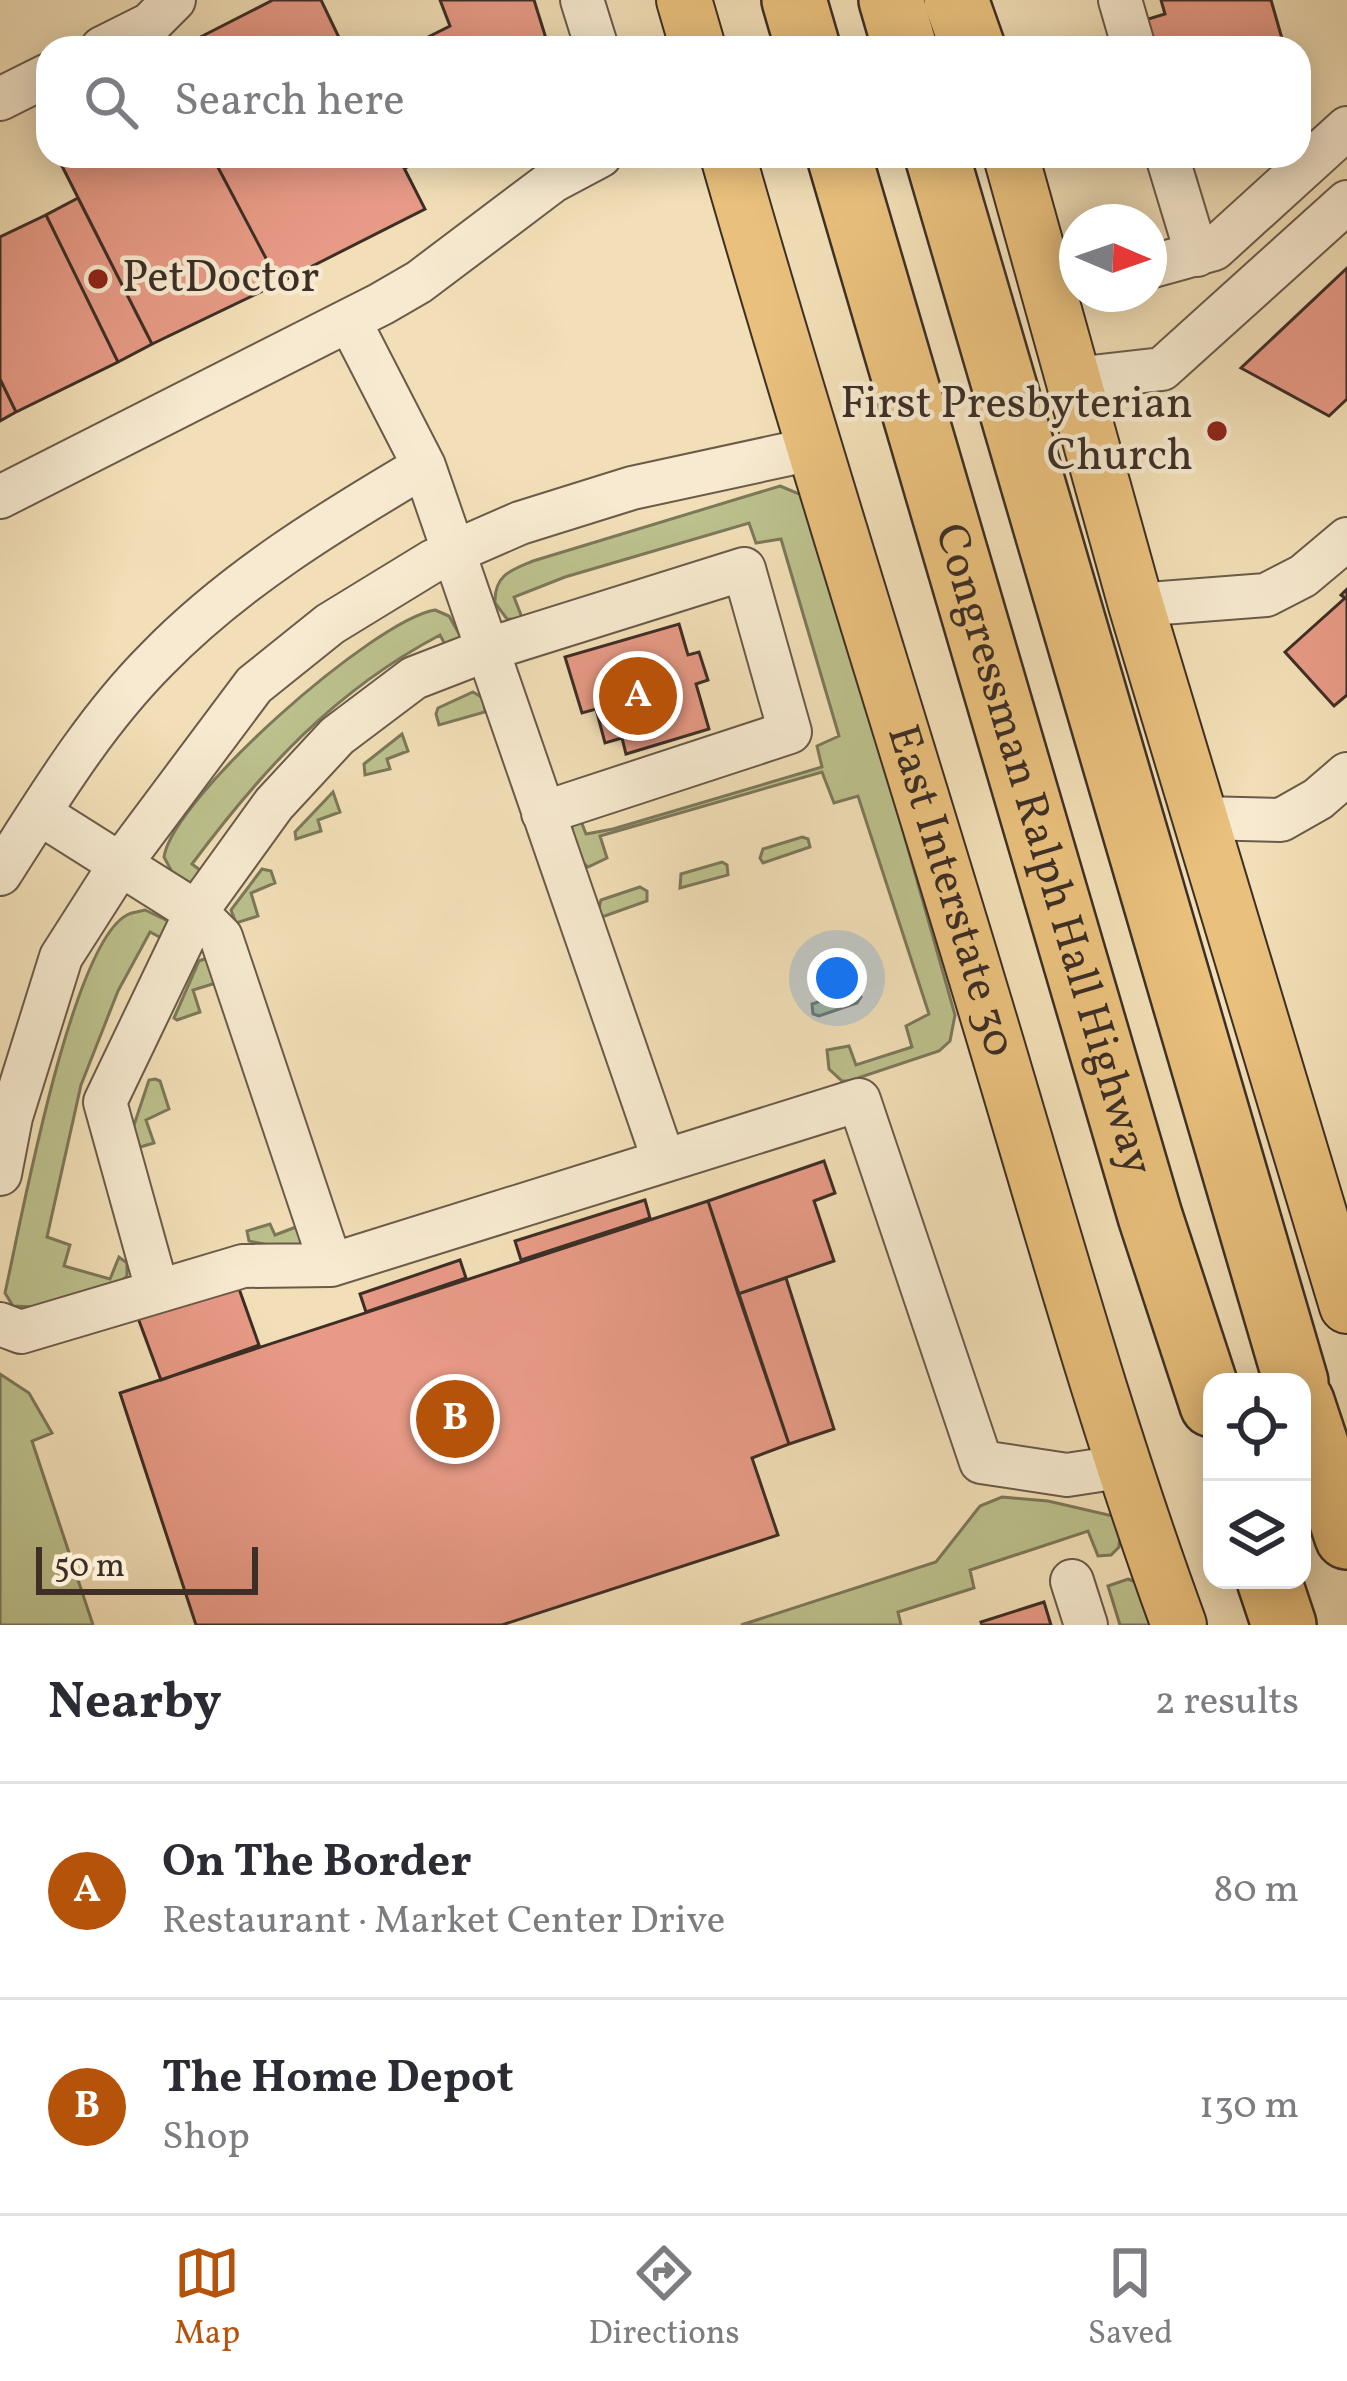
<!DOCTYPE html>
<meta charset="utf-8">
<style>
:root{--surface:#fff;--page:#f7f7f7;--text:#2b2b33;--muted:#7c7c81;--line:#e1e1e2;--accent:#b45309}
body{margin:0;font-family:Vollkorn,serif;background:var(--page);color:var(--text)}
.controls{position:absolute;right:36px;bottom:36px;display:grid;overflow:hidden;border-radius:24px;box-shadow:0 6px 30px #0003}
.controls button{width:108px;height:108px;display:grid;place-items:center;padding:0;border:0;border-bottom:3px solid var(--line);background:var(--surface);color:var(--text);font:60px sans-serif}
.compass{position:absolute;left:1059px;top:204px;width:108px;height:108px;border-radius:50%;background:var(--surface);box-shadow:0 6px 30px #0003;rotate:92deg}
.scale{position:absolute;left:36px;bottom:30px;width:222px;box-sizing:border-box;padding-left:12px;border:6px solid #3d2f26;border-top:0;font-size:33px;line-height:42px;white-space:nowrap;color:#3d2f26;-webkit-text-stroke:9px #f7ead0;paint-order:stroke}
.you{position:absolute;left:837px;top:978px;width:42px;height:42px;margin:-30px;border:9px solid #fff;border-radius:50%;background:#1a73e8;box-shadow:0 0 0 18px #1a73e833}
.badge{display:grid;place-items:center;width:78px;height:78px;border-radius:50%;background:var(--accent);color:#fff;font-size:39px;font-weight:700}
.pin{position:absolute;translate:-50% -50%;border:6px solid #fff;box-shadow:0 3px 12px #0006}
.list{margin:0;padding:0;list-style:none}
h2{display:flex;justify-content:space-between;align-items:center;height:156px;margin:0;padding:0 48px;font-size:51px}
h2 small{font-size:39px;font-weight:400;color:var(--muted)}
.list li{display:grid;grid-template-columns:78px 1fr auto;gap:36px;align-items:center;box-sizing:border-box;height:216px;padding:0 48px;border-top:3px solid var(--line)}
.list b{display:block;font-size:45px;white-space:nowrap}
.list p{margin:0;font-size:39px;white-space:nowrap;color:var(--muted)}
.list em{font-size:39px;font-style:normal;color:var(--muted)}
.icon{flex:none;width:66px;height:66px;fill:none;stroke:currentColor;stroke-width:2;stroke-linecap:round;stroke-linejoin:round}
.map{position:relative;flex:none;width:1347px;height:1625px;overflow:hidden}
.search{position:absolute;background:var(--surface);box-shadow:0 6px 30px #0003;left:36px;right:36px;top:36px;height:132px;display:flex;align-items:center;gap:30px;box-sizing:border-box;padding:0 42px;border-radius:36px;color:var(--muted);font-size:45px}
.sheet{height:588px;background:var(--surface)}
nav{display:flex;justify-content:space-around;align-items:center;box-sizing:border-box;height:168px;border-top:3px solid var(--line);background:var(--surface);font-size:33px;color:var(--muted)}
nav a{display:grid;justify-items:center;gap:6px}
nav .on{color:var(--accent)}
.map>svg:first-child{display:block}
.green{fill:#bcc18d;stroke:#7c785a;stroke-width:3}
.building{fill:#e79a86;stroke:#3d2f26;stroke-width:3}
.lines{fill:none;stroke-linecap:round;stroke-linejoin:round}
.minor-casing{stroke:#6a5b4a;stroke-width:46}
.major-casing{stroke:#3d2f26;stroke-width:58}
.highway-casing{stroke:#3d2f26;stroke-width:68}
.minor{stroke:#f7ead0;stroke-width:42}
.major{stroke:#e9c07c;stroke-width:54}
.highway{stroke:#e9c07c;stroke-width:63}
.poi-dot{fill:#8f2418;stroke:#f7ead0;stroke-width:4.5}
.labels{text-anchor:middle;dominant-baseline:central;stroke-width:9;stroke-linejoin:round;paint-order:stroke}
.poi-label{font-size:45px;fill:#3d2f26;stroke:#f7ead0;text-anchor:start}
.street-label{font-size:45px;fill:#3d2f26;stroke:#f7ead0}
</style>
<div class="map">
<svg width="1347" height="1625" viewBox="0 0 1347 1625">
<rect width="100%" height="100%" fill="#f2dfb7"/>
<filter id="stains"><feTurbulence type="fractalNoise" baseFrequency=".00167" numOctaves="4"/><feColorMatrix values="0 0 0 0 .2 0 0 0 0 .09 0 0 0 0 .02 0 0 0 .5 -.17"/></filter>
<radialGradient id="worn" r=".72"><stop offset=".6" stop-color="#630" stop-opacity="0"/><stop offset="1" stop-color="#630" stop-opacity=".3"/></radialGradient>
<path class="green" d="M780 486 809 498 955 1015 950 1041 939 1051 849 1081H842L829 1069 827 1050 849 1046 856 1065 912 1047 906 1026 929 1014 858 796 834 803 822 772 600 836 607 858 588 867C577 860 572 837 572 824L581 821 586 834 613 829 822 767 817 746 839 736 781 539 756 543 749 523 565 577 514 597 523 620 507 619 495 603C494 575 511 570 533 561Z
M435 610 449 616 462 639 449 652 440 635C334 691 263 769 192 864L205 874 194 885 172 872 164 857C173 797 374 620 435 610Z
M473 692 483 698 485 712 439 725 436 714 438 708Z
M402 734 408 751 387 759 390 769 365 775 364 764Z
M333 792 340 812 318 820 321 831 296 839 295 832Z
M802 837 808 839 810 847 763 863 760 858 763 849Z
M722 862 727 865 728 875 680 888 681 874Z
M262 869 271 871 275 883 251 893 258 916 236 923 231 910Z
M640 887 647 891V901L602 917 598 912 601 900Z
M145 910 168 921 170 928 165 940 150 932 118 991 81 1085 47 1237 70 1245 64 1266 110 1279 119 1257 127 1263V1276L121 1282 34 1307 13 1306 5 1293C20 1226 71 944 127 915 132 912 139 912 145 910Z
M207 958 216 983 193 990 200 1012 177 1020 174 1018 199 961Z
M857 989 861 997 857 1003 819 1016 813 1014 812 1004Z
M155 1079 160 1081 169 1109 146 1120 154 1143 130 1150 127 1146 149 1080Z
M270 1224 275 1235 296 1227 305 1247 288 1249 249 1241 247 1231Z
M0 1374 29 1393 52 1433 32 1441 93 1625H0Z
M1002 1497 1048 1501 1113 1516 1120 1531 1119 1547 1111 1555 1098 1556 1088 1531 970 1570 974 1588 898 1612 901 1625H741L936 1562 980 1506Z
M1128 1579 1138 1583 1152 1625H1120L1108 1586Z"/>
<path class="building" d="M273 0H321L344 48H179Z
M440 0H534L549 48H406L450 26Z
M1161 0H1271L1283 42 1263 48H1153L1145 20 1165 14Z
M71 156H212L279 283 152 344 60 162Z
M212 156H398L425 209 279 283Z
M398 156H431L405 168Z
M78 198 152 344 118 362 46 215Z
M46 215 118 362 16 412 0 379V237Z
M1347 268V399L1329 416 1241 368Z
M0 379 16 412 0 421Z
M1347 589V695L1334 706 1285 652 1345 598 1341 595Z
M679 624 688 655 699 652 708 680 696 684 709 729 626 754 622 738 605 743 596 709 582 713 565 657Z
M824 1161 835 1193 814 1201 834 1261 738 1294 708 1201Z
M645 1200 650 1218 521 1260 515 1241Z
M708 1201 789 1444 752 1458 778 1535 502 1625H196L120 1393Z
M460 1260 466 1278 366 1312 360 1294Z
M786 1278 834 1429 789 1444 738 1294Z
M237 1283 259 1345 161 1380 138 1318Z
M1044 1602 1051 1625H982L981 1622Z"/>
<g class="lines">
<g class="minor-casing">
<path id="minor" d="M582 0 597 48
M1120 0 1134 48
M102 48 150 24 174 0
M0 99 48 75
M1167 156 1197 255
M1149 267 1214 249 1347 128
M350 322 424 466 664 1161 859 1100 981 1462 1067 1475 1126 1466
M1074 379 1162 369 1347 202
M0 497 381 304 419 282 553 181 600 156
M1136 605 1266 595 1303 576 1347 539
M39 813 196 912 274 804 337 736 414 678 489 649 744 569 790 732 543 813
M1202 818 1281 820 1318 799 1347 774
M0 874C48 799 94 722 157 659 234 580 329 522 424 466
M0 1174 11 1117 61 957 121 863 254 685 330 624 433 561 520 523 632 488 812 449
M157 1289 105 1102 196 912 221 937 331 1265
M0 1324 21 1332 243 1266 331 1265 664 1161
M1072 1581 1086 1625"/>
</g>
<g class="major-casing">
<g id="major">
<path d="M684 0 698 48"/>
<path id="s1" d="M728 156C807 433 895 707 978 983 1043 1197 1102 1415 1179 1625"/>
<path d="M1011 156 1136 605 1347 1306"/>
</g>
</g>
<g class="highway-casing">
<g id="highway">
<path d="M794 0 808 48"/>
<path d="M891 0 905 48"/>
<path d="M956 0 973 48"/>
<path id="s2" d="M839 156 1150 1216 1212 1405"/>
<path d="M937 156 1296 1382"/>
<path d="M1302 1402 1347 1537"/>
<path d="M1269 1580 1284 1625"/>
</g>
</g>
<use href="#minor" class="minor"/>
<use href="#major" class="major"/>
<use href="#highway" class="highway"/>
</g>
<g class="poi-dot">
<circle cx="98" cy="279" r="12"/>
<circle cx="1217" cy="431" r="12"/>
</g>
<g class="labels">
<g class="poi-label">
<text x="122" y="279">PetDoctor</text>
<text x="1193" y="405" text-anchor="end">First Presbyterian<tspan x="1193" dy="52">Church</tspan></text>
</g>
<g class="street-label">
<text stroke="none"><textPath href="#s2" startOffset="723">Congressman Ralph Hall Highway</textPath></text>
<text stroke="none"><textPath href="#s1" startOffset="768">East Interstate 30</textPath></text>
</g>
</g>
<rect width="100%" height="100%" filter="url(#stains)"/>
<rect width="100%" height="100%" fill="url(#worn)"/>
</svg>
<div class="controls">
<button><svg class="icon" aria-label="locate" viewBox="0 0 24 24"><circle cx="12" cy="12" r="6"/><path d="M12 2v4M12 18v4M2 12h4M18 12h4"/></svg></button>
<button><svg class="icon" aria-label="layers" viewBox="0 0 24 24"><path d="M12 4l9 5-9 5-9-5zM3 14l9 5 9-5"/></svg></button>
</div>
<svg class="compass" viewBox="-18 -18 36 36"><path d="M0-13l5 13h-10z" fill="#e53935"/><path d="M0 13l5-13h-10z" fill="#7c7c81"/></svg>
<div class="scale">50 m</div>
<div class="you"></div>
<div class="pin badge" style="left:638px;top:696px">A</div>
<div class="pin badge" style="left:455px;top:1419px">B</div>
<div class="search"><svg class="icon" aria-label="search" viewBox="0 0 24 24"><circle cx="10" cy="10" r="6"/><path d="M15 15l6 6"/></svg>Search here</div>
</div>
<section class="sheet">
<h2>Nearby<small>2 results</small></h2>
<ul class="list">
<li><span class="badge">A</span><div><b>On The Border</b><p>Restaurant · Market Center Drive</p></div><em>80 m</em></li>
<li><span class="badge">B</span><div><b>The Home Depot</b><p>Shop</p></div><em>130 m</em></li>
</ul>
</section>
<nav>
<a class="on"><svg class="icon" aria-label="map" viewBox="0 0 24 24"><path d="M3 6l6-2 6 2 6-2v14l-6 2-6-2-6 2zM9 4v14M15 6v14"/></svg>Map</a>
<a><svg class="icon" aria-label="directions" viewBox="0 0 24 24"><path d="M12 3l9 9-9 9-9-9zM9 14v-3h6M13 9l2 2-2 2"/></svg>Directions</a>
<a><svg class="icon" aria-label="saved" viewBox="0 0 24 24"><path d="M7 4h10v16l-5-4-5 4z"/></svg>Saved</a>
</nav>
